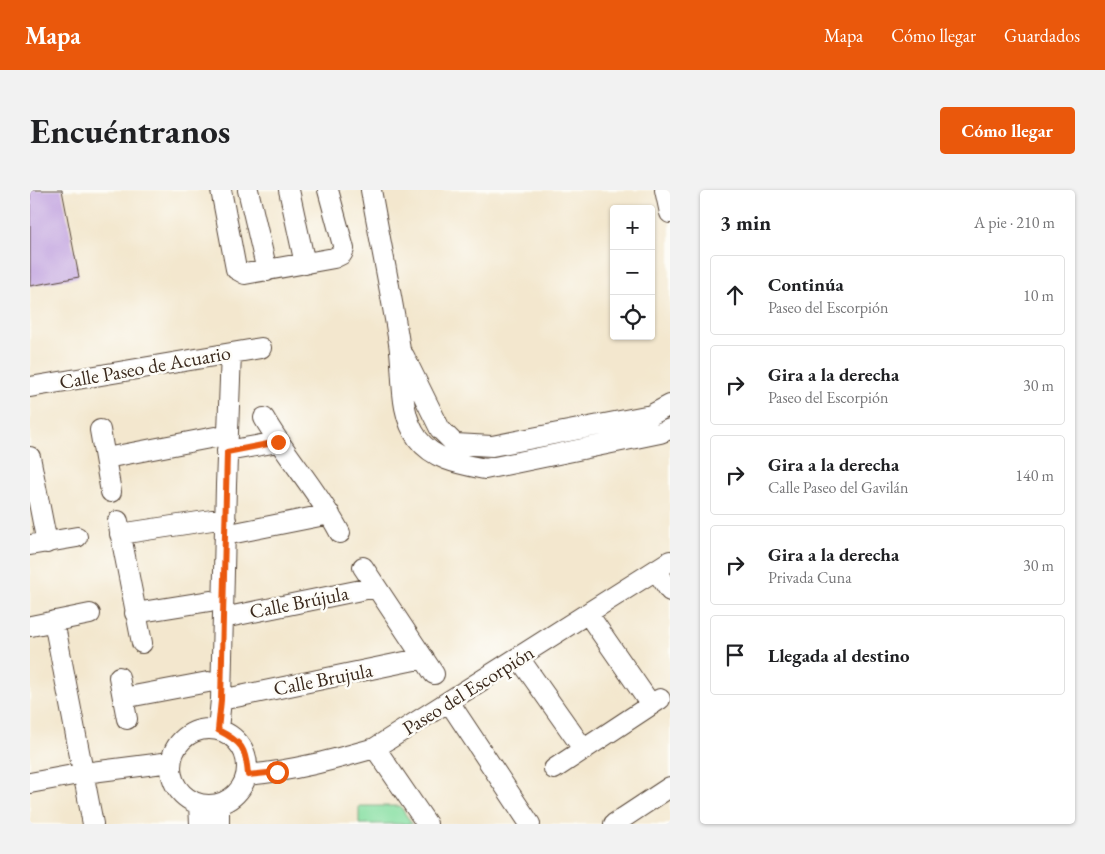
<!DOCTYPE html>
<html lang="es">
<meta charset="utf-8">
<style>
:root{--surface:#fff;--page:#f2f2f2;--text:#202124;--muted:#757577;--line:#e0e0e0;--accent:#ea580c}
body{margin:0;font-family:"EB Garamond",serif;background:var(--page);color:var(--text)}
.controls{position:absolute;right:15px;top:15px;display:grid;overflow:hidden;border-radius:5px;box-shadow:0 1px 4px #0004}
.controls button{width:45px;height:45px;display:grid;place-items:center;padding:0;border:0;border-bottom:1px solid var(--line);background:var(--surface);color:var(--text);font:25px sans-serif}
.stop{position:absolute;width:15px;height:15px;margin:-11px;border:4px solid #ea580c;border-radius:50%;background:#fff}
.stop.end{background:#ea580c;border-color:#fff;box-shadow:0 1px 5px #0008}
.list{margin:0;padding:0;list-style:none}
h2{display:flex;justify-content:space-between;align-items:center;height:65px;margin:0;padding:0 20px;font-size:21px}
h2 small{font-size:16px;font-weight:400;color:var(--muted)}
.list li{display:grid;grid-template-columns:32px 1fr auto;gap:15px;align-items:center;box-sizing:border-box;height:80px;margin:0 10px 10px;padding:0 10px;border:1px solid var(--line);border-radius:5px}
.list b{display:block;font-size:19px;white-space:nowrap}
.list p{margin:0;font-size:16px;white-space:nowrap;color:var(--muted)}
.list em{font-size:16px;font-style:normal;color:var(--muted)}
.icon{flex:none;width:28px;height:28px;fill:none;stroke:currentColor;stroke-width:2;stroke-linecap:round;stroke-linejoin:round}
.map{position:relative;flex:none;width:640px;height:634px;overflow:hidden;border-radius:5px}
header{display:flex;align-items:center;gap:30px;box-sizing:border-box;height:70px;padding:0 25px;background:var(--accent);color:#fff}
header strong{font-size:24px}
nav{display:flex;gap:28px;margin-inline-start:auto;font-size:18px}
.intro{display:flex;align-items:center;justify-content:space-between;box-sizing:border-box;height:120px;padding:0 30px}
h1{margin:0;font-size:35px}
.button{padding:12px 22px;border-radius:5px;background:var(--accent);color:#fff;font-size:18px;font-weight:700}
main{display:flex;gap:30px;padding:0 30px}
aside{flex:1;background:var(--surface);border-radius:5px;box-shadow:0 1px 4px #0004}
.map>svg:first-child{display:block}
.green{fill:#87dfa3;stroke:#618460}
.building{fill:#c3a5e0}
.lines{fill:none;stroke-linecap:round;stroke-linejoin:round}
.minor-casing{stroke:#574638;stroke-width:22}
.minor{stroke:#fff;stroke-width:20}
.route{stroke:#ea580c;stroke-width:6}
.labels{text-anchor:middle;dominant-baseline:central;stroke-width:5;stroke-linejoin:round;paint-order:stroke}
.street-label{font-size:20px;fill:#3b2a1e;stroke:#fdfcf7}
</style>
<header>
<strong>Mapa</strong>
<nav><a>Mapa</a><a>Cómo llegar</a><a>Guardados</a></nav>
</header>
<div class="intro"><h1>Encuéntranos</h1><a class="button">Cómo llegar</a></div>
<main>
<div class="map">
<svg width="640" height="634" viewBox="0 0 640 634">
<rect width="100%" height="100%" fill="#fdfcf7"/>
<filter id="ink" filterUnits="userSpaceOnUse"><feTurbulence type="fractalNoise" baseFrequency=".02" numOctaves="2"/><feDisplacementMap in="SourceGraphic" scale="10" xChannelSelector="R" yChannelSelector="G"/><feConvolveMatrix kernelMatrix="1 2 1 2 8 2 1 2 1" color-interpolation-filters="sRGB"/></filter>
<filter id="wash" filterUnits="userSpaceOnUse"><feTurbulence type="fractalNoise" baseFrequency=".0096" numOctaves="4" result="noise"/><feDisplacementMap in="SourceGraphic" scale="20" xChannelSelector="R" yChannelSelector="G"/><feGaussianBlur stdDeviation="1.12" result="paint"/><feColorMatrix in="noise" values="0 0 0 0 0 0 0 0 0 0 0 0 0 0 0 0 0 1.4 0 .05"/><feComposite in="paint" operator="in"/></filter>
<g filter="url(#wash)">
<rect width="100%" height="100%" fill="#f3e7ce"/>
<path class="green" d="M329 616H370L382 634H329Z"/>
<g id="blocks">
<path class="building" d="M0 0H32L49 87 0 96Z"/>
</g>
</g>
<g filter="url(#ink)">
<use href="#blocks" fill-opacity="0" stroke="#574638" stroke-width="1"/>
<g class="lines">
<g class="minor-casing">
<path id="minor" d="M191 0 206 79 215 84 304 68 312 64 314 59 298 0
M218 0 237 81
M259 0 275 74
M341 0C350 51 361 102 369 153 374 184 368 222 388 249 404 270 430 274 455 279L630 243 640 239
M635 0 640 23
M374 166 410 239 425 254 462 256 621 225 640 215
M0 197 231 158
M234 228C257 268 289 302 310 343
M70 240 81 302
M197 261 248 252
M0 267 17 353
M76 268 185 247
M88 331 112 453
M90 344 182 330H196
M195 345 300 324
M0 355 47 347
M333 377 404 484
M626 380 640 401
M105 423 180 411
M558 424 621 515
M193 428 346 397
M24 431 63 634
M1 436 60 424
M489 468 554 560
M89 487 97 529
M93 508 178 492
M191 510 394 468
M419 512 500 634
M141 577a38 38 0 1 1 76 0a38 38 0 1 1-76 0Z
M188 539 191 510 196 295 201 163
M345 558 397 634
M524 579 630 509
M217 585C262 581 303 570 345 558L640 371
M0 593 54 583 141 572
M169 614 170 634
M189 634V615
M584 634 640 597"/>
</g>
<use href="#minor" class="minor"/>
</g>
</g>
<g class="lines" filter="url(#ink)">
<path class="route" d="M247 582 218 585C216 558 212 552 188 540L191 510 197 262 248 252"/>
</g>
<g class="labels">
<g class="street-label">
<text transform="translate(115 177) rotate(-10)">Calle Paseo de Acuario</text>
<text transform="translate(269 412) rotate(-11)">Calle Brújula</text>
<text transform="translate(293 489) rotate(-11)">Calle Brujula</text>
<text transform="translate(438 500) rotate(-32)">Paseo del Escorpión</text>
</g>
</g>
</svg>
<div class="controls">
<button>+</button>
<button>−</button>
<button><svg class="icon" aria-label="locate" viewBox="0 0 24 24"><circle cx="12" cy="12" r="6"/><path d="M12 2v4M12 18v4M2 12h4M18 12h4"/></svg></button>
</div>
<div class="stop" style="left:247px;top:582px"></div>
<div class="stop end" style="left:248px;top:252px"></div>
</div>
<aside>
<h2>3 min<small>A pie · 210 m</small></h2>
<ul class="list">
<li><svg class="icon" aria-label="ahead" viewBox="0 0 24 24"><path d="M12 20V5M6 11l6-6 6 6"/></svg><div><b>Continúa</b><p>Paseo del Escorpión</p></div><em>10 m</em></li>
<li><svg class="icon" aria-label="right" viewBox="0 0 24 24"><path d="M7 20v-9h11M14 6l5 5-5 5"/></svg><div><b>Gira a la derecha</b><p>Paseo del Escorpión</p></div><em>30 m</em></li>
<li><svg class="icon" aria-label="right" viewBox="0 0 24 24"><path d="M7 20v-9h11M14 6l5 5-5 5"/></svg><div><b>Gira a la derecha</b><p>Calle Paseo del Gavilán</p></div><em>140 m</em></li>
<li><svg class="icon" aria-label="right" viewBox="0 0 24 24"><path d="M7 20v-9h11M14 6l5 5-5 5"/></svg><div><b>Gira a la derecha</b><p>Privada Cuna</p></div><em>30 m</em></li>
<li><svg class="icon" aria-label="arrive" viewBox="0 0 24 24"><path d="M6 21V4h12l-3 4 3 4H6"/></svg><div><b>Llegada al destino</b></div></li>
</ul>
</aside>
</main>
